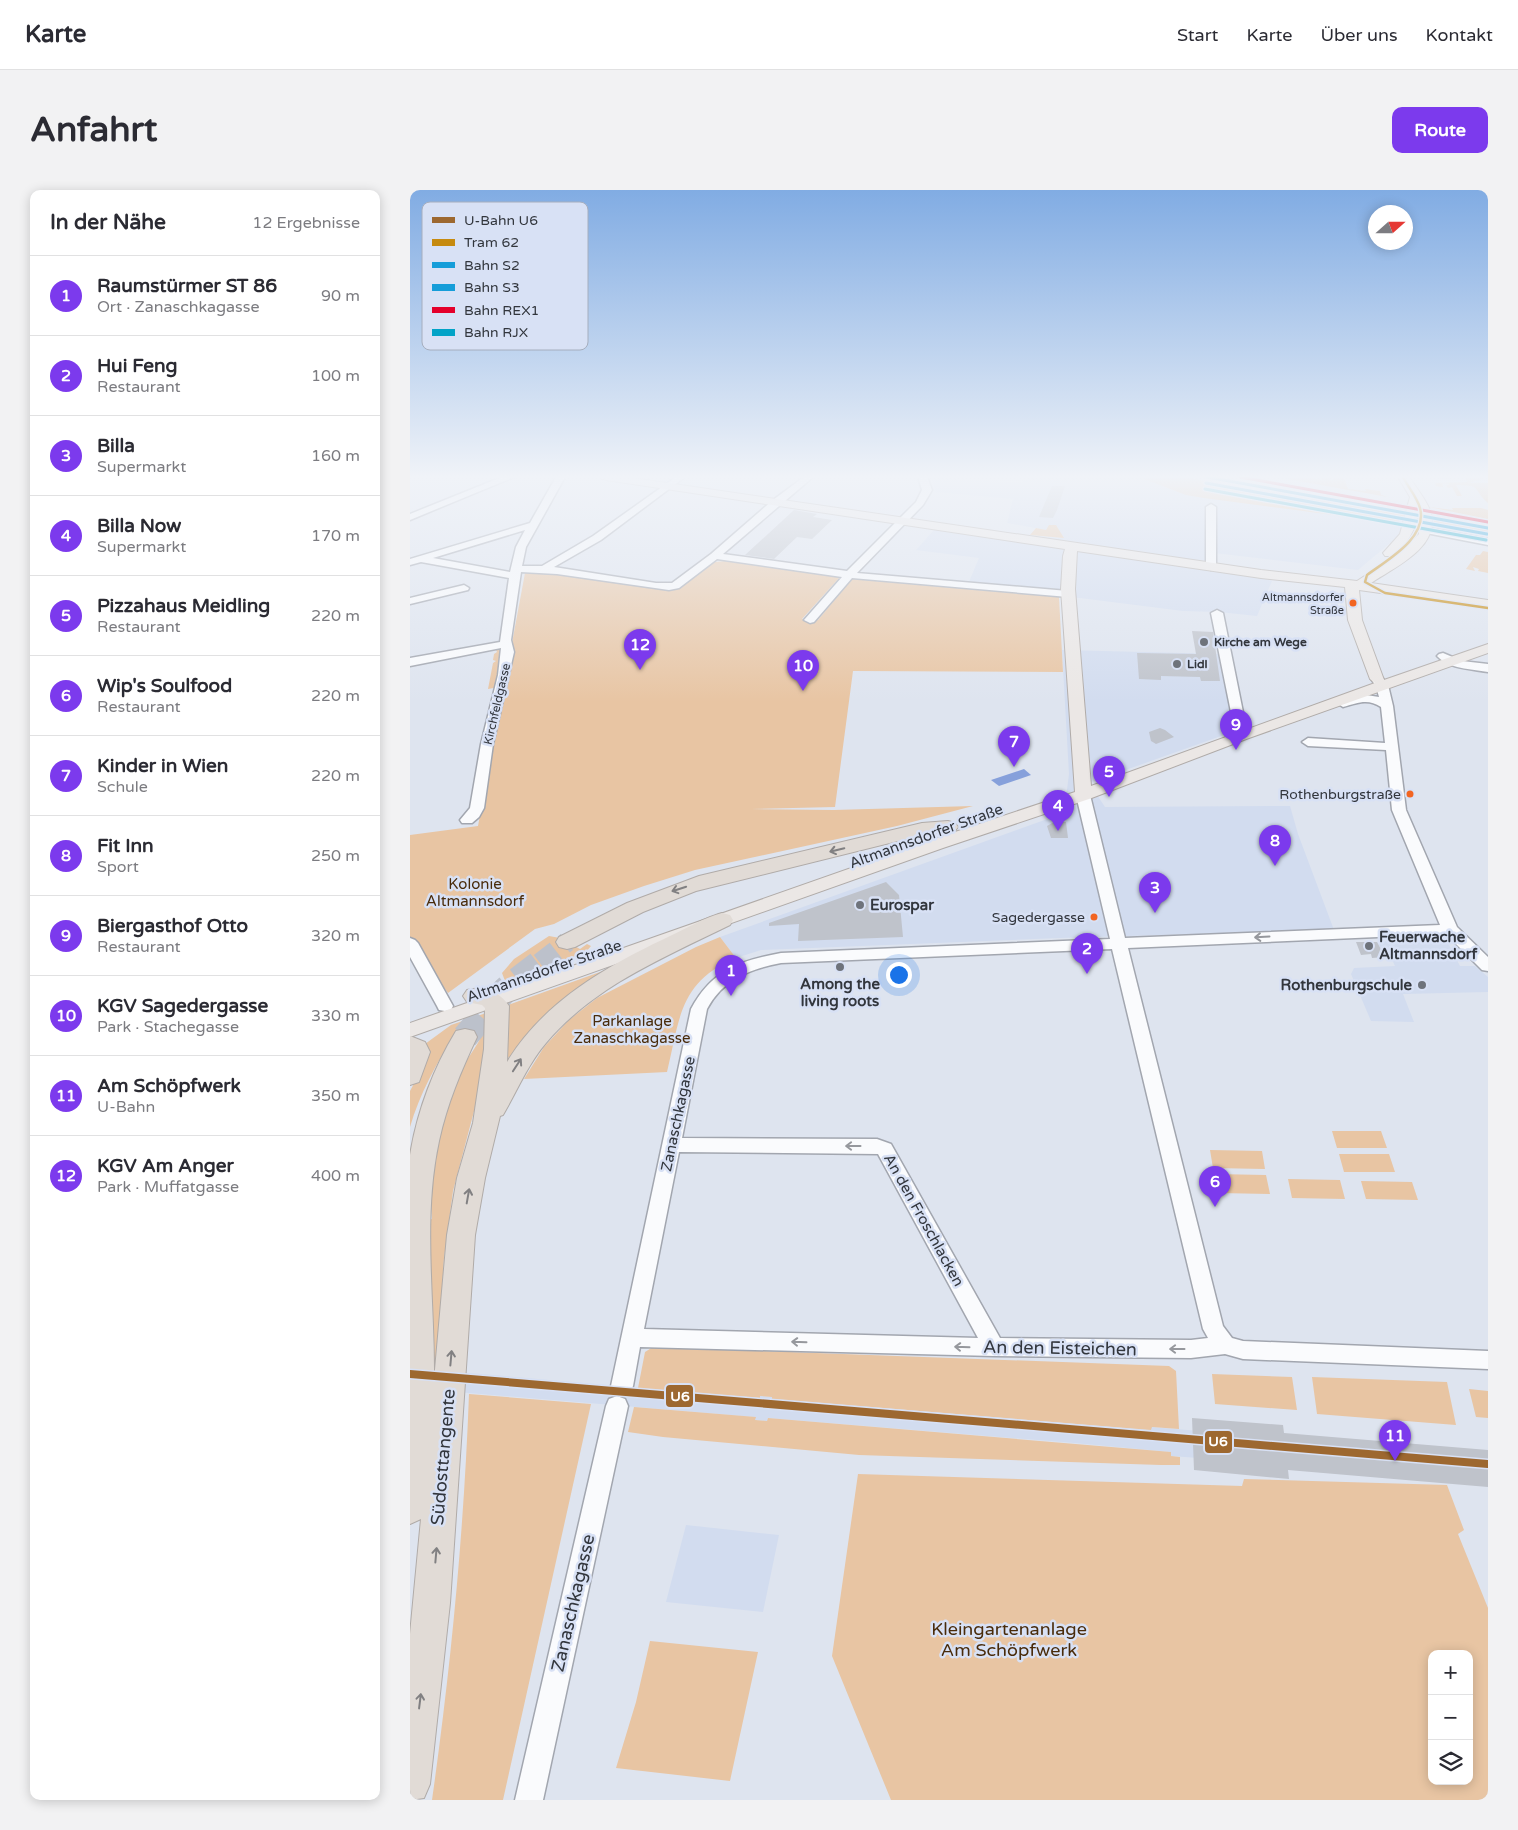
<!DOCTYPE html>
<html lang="de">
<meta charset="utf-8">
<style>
:root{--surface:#fff;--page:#f2f2f3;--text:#2b2b33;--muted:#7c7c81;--line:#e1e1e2;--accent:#7c3aed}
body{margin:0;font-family:"Varela Round",sans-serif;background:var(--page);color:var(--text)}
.controls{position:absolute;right:15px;bottom:15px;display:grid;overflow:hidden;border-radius:10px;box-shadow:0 2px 12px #0003}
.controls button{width:45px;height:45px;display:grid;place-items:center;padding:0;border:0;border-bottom:1px solid var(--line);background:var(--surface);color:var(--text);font:25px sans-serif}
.compass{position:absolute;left:958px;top:15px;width:45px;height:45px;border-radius:50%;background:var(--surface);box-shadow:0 2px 12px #0003;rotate:69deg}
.you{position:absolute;left:488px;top:784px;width:18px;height:18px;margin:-12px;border:4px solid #fff;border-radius:50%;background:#1a73e8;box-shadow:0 0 0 8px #1a73e833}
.badge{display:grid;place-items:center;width:32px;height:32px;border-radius:50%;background:var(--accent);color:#fff;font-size:16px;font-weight:700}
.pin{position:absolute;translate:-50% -41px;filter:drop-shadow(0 1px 2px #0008)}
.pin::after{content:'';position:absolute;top:26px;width:18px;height:15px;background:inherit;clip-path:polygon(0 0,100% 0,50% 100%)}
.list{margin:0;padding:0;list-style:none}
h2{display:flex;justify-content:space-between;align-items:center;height:65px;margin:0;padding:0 20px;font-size:21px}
h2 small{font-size:16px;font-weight:400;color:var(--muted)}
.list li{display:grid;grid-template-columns:32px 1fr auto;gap:15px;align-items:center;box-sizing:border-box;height:80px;padding:0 20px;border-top:1px solid var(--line)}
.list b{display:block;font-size:19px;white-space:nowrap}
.list p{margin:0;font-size:16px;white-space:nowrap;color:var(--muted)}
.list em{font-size:16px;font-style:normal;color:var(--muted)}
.icon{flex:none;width:28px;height:28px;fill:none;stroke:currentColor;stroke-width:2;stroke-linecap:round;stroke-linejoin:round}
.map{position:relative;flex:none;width:1078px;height:1610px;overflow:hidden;border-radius:10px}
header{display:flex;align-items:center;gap:30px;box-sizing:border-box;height:70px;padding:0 25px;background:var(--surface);border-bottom:1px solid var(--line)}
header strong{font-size:24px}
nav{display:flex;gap:28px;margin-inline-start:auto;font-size:18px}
.intro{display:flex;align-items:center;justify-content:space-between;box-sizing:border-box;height:120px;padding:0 30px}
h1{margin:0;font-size:35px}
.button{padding:12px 22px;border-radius:10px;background:var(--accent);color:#fff;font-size:18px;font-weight:700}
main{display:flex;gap:30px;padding:0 30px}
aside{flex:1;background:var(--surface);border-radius:10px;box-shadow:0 2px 12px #0003}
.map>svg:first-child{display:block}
.built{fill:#d2dcef}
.green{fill:#e8c5a3;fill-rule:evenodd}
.water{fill:#86a0db}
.building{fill:#bfc3cb}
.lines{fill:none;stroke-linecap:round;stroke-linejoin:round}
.highway-tunnel-far1{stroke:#bcc1cb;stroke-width:20;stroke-dasharray:20 10;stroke-linecap:butt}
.highway-tunnel{stroke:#bcc1cb;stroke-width:26;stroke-dasharray:26 13;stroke-linecap:butt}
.minor-casing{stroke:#a2a6af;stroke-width:3}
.major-casing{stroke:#b0aba8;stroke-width:2}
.highway-casing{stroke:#b0aba8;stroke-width:2}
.minor{fill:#fafbfd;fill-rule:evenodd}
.major{fill:#ebe7e5;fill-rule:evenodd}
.highway{fill:#e1dbd6;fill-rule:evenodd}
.rail-1-casing{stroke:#d8e1f5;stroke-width:5.5}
.rail-2-casing{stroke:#d8e1f5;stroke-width:5.5}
.rail-3-casing{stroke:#d8e1f5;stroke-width:5.5}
.rail-4-casing{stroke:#d8e1f5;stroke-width:5.5}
.rail-1{stroke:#159dd9;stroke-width:3}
.rail-2{stroke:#159dd9;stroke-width:3}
.rail-3{stroke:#e4002b;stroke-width:3}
.rail-4{stroke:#02a3c7;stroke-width:3}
.tram-1-casing{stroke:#d8e1f5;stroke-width:5}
.tram-1{stroke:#c68a0f;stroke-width:2.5}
.metro-1-casing{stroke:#d8e1f5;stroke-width:11}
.metro-1{stroke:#9d6830;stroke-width:8}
.oneway{stroke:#818082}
.oneway2{stroke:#96989d}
.bus-dot{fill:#f26522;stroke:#d8e1f5;stroke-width:2}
.poi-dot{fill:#6e737b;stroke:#d8e1f5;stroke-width:2}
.labels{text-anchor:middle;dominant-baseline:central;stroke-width:5;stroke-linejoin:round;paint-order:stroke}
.far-bus-label{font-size:11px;fill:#32363d;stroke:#d8e1f5;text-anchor:end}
.far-poi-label{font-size:12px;font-weight:bold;fill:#32363d;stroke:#d8e1f5;text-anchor:start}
.far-street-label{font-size:12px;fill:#32363d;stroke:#d8e1f5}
.bus-label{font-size:14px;fill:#32363d;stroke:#d8e1f5;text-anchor:end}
.street-label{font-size:15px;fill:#32363d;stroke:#d8e1f5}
.park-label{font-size:15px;fill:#492b0a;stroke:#d8e1f5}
.poi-label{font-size:15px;font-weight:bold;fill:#32363d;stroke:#d8e1f5;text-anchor:start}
.near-street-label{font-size:18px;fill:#32363d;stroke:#d8e1f5}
.near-park-label{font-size:18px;fill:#492b0a;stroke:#d8e1f5}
.key{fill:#d8e1f5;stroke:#a6aebe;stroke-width:1}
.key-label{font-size:14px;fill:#32363d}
.line-badge{stroke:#d8e1f5;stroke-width:2}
.badge-label{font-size:14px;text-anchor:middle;font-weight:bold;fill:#fff}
</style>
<header>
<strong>Karte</strong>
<nav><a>Start</a><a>Karte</a><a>Über uns</a><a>Kontakt</a></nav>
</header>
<div class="intro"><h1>Anfahrt</h1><a class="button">Route</a></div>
<main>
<aside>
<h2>In der Nähe<small>12 Ergebnisse</small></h2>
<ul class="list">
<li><span class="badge">1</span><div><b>Raumstürmer ST 86</b><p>Ort · Zanaschkagasse</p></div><em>90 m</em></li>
<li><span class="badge">2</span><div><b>Hui Feng</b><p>Restaurant</p></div><em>100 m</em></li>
<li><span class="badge">3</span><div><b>Billa</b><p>Supermarkt</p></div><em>160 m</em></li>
<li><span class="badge">4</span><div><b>Billa Now</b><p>Supermarkt</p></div><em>170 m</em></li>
<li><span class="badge">5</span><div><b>Pizzahaus Meidling</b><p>Restaurant</p></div><em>220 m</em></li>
<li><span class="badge">6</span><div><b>Wip's Soulfood</b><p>Restaurant</p></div><em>220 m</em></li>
<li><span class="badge">7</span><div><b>Kinder in Wien</b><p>Schule</p></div><em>220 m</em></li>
<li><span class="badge">8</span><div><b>Fit Inn</b><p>Sport</p></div><em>250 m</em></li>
<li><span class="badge">9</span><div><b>Biergasthof Otto</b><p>Restaurant</p></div><em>320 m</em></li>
<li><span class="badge">10</span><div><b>KGV Sagedergasse</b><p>Park · Stachegasse</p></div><em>330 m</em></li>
<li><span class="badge">11</span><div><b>Am Schöpfwerk</b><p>U-Bahn</p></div><em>350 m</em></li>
<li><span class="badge">12</span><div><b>KGV Am Anger</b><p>Park · Muffatgasse</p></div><em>400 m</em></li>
</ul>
</aside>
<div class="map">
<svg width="1078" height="1610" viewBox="0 0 1078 1610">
<rect width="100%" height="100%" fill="#dee4ef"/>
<path class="built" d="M620 287H729L776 305 954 329 997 332 986 348 948 380 796 362V375L862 391 847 426 809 422 773 421 670 408 556 399 569 368 506 360 524 340 654 348 639 335 636 340 597 333 603 309 526 302 522 288 611 293Z
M652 460 812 464 828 540 679 593 695 617 880 616 888 644 924 740 650 748 351 760 326 768 310 747 654 623 659 584Z
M997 749H1036L1050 776H1065L1078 787V802L993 804 1004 832 961 831 941 784 944 778 985 776 978 761H972L967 752Z
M0 1178 349 1208 350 1206 362 1207V1209L741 1240V1237L814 1243 816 1270 761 1266V1262L664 1253 358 1228 357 1231 345 1230V1227L0 1198Z
M276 1335 369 1345 353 1422 256 1412Z"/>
<path class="green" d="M729 287H772L995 325 993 331 954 329 794 308 776 305Z
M875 287H904V289L912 290V287L921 288 920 290H923V288H934L938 299 956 301 955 299 970 301 971 305 978 307 877 289Z
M1029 287H1078L1059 293H1078V313C1062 299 1073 295 1046 295L1052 306H1047L1042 297 1038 298 1036 295H1039V294L1032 293 1033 297 1026 296 1025 293 1057 292 1055 287 1030 289Z
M1019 317 1043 320 1042 318H1071L1078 320V329Z
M1028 321 1078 330V334L1026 325Z
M1024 330 1078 340V344L1024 337Z
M639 335H646L654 348 620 345 626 338 636 340Z
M1073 361 1078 362V383L1068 381 1069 379 1063 377 1065 381 1056 379 1066 365H1070Z
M315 371 430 387 392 429 408 430 442 389 649 407 653 482 443 481 425 617 341 619 424 620 563 616 487 636 285 680 234 696 181 715 144 734 125 739 38 803 19 778 0 748V645L68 636 115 383 133 380 258 398 272 395 305 372Z
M85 458 93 459 89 497 78 499 83 473 86 471 83 470 84 464 87 462Z
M139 746 150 748 170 759 177 754 181 756 175 763 95 791 92 783 104 769Z
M310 747 326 768C269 792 270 828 257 882L114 889 134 857 159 830 187 808 286 757Z
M204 777 101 868 97 867 98 815Z
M79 822 68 906 43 1001 34 1068 27 1175 20 1176 14 1031 22 1029C19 974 28 928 52 879 57 868 65 859 70 849L44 845C26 875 10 903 0 937V901L16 871 15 854 41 835Z
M922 941H971L977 958H927Z
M800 960 852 961 855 979 803 978Z
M929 964H979L985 982H934Z
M805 984 856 985 860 1004 808 1003Z
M878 989 930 990 935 1009 882 1008Z
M951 991 1002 992 1008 1010 956 1009Z
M243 1157 759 1176 766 1181 769 1239 742 1237 741 1240 362 1209V1207L350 1206V1208L228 1198 235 1162Z
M802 1184 882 1187 887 1220 805 1214Z
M902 1187 1037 1192 1046 1235 907 1224Z
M1059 1199 1078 1201V1228L1066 1227Z
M59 1204 181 1214 93 1610H22C41 1476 54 1340 59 1204Z
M224 1217 346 1227 345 1230 357 1231 358 1228 761 1262V1266L770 1267V1275H751L449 1265 253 1247 218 1242Z
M448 1284 832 1296 834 1289 1037 1295 1054 1340 1048 1344 1078 1418V1610H481L422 1466ZM1022 1464H1059V1591H1022Z
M240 1451 348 1462 320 1591 206 1578 226 1512Z"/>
<path class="water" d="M614 579 621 585 589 596 581 590Z"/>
<path class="building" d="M642 296H655L647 320 643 328 629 327Z
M384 320 407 324 403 327 422 330 402 349 387 347 364 369 335 365Z
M782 441 803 442 810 491H791L790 487 751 486V490L729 489 727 463 786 464Z
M750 538 755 540 764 547 746 554 741 551 739 542Z
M644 632H656L658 648H641L637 636Z
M476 692 489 705 493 747 388 751 389 734 359 736V733Z
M946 752H967L975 767 962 768 961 764 951 765Z
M782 1228 873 1235 874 1243 1078 1260V1297L878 1280 879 1289 784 1280Z"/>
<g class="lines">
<path class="highway-tunnel-far1" d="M130 773 157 752"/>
<path class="highway-tunnel" d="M55 847 96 799 131 772"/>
<g class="minor-casing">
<path id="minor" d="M92 287H104L0 330V324Z
M146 287H155L116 357 112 376H132L183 346 266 287H275L191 350 144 377 246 393H262L301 364 363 310 394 287H403L313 364 437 381 506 312 512 300 508 287H517L522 300 513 315 447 383 658 401 663 404 658 407 442 388 404 432 400 433 394 430 432 387 307 369 269 398 259 400 147 384 111 382 101 450 104 462 83 554 74 618 69 627 62 633H52L50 630 60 618 71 554 88 485 91 458 0 476V468L90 452 99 388 11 372 0 375V369L120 333ZM115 340 106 357 100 382 23 368Z
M801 314 806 317V377L801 380 796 377V317Z
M1001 331 1019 338 1078 349V355L1016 343 998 336 996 334Z
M54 395 59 398 58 400 0 414V408Z
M807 420 813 423 836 537 830 541 824 537 801 423Z
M1033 463 1052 471 1078 474V482C1061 479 1039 479 1027 466L1029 464Z
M967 485 971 486 978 495 983 516 996 620 1047 737 1078 767V781L1072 780 1036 744 718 758 813 1136 822 1148 833 1151 1078 1161V1179L833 1169 815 1164 781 1168 584 1166 230 1157 223 1196 220 1203 212 1205 204 1203 201 1196 281 819C302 780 329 771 371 763L700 749 666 605 673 601 680 605 715 748 1030 735 982 620 976 560 898 556 892 552 898 548 975 553 971 517C958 508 947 513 933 517L927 513 929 510 950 504 969 507 966 496 961 489ZM702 759 793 1139 798 1148 781 1150 590 1148 481 954 467 949 272 948 297 819C313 789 340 779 371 773ZM269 962 468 964 568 1148 234 1139Z
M0 748 5 750 8 753 43 816 41 820 35 821 29 820 27 816 0 767Z
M207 1206 215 1209 218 1216 133 1610H105L196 1216 199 1209Z"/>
</g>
<g class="major-casing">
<path id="major" d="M191 287H216L851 380 947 391 988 364 1009 344V322C1005 341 998 353 983 366H975L973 363 990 344 1000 307 988 287H999C1005 296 1019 313 1021 324 1029 358 985 377 961 393L1078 410V418L949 400 952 430 974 490 1078 454V463L839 548 679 609 533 658 0 847V833L521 650 665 602 651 399 653 366 655 359 196 290 192 289ZM667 361 851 388 935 397 938 430 960 489 965 493 681 596 665 399Z"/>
</g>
<g class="highway-casing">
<path id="highway" d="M538 631 545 633 548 637 545 641 512 645 286 701 233 722 165 757 157 759 149 757 146 752 149 747 217 713 289 686 512 633Z
M312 723 320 725 323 730 320 735C255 767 184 796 136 853 118 874 107 901 93 925L90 926 75 988 65 1045 40 1413 20 1594 14 1608 0 1610V1444L11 1329 0 1334V965C7 922 23 879 46 841L55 839 64 841 67 847C51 881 37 914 29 951 12 1029 25 1112 24 1191L37 1045 47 988 63 933 74 859 75 818 72 815 57 812 53 806 57 800C73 796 90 801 99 816L97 872C134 811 197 776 260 746 277 738 294 728 312 723Z
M0 846 15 852 20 862 9 892 0 895Z"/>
</g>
<use href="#minor" class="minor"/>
<use href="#major" class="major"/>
<use href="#highway" class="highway"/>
<g class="rail-1-casing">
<path id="rail-1" d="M797 287 1078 338"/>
</g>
<g class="rail-2-casing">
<path id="rail-2" d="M796 293 1077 344"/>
</g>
<g class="rail-3-casing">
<path id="rail-3" d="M830 287 1078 332"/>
</g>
<g class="rail-4-casing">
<path id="rail-4" d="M795 299 1076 350"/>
</g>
<use href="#rail-1" class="rail-1"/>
<use href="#rail-2" class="rail-2"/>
<use href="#rail-3" class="rail-3"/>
<use href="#rail-4" class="rail-4"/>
<g class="tram-1-casing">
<path id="tram-1" d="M993 287C998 297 1007 307 1010 318 1018 348 977 370 957 385L955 392 975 403 1078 418"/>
</g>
<use href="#tram-1" class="tram-1"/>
<g class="metro-1-casing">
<path id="metro-1" d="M0 1184 1078 1274"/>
</g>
<use href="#metro-1" class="metro-1"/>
</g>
<defs><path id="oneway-shaft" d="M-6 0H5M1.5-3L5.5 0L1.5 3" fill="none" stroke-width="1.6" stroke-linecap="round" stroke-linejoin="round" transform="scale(1.25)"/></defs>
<g class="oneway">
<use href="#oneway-shaft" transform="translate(427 660) rotate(167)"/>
<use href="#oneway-shaft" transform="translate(269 699) rotate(162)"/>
<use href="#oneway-shaft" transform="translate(107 875) rotate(-57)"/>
<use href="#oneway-shaft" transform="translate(58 1006) rotate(-80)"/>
<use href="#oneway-shaft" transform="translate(41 1168) rotate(-85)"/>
<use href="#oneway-shaft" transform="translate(26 1365) rotate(-85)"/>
<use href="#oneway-shaft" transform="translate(10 1511) rotate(-83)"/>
</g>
<g class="oneway2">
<use href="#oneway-shaft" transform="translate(852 747) rotate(177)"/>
<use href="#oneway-shaft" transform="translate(443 956) rotate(-180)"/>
<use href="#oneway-shaft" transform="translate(389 1152) rotate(-178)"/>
<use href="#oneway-shaft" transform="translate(552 1157) rotate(-178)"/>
<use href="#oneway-shaft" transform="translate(767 1159) rotate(-180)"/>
</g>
<linearGradient id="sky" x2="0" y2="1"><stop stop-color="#81ace3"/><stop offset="0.56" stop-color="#f0f3f8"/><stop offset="1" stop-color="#f0f3f8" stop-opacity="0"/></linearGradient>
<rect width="1078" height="512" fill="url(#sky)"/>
<g class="bus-dot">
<circle cx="943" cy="413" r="4.5"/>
<circle cx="1000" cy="604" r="4.5"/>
<circle cx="684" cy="727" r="4.5"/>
</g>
<g class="poi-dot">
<circle cx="794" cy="452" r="5"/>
<circle cx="767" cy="474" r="5"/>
<circle cx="450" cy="715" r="5"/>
<circle cx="959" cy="756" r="5"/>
<circle cx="430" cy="777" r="5"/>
<circle cx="1012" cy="795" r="5"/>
</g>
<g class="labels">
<g class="far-bus-label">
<text x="934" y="407">Altmannsdorfer<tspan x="934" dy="13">Straße</tspan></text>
</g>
<g class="far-poi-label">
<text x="804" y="452">Kirche am Wege</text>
<text x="777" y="474">Lidl</text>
</g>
<g class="far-street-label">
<text transform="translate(87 514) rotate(-77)">Kirchfeldgasse</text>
</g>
<g class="bus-label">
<text x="991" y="604">Rothenburgstraße</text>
<text x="675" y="727">Sagedergasse</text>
</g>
<g class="street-label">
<text transform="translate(516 646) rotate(-20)">Altmannsdorfer Straße</text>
<text transform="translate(134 781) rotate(-19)">Altmannsdorfer Straße</text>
<text transform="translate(268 924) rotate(-78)">Zanaschkagasse</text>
<text transform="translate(514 1030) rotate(61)">An den Froschlacken</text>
</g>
<g class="park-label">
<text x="65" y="694">Kolonie<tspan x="65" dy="17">Altmannsdorf</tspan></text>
<text x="222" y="831">Parkanlage<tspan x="222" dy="17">Zanaschkagasse</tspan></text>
</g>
<g class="poi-label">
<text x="460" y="715">Eurospar</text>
<text x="969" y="747">Feuerwache<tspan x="969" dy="17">Altmannsdorf</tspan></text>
<text x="430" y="794" text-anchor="middle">Among the<tspan x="430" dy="17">living roots</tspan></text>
<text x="1002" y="795" text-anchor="end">Rothenburgschule</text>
</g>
<g class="near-street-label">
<text transform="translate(650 1158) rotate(1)">An den Eisteichen</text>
<text transform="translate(33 1267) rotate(-85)">Südosttangente</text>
<text transform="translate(163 1413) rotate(-77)">Zanaschkagasse</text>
</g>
<g class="near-park-label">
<text x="599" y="1439">Kleingartenanlage<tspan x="599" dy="21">Am Schöpfwerk</tspan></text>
</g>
</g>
<rect x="12" y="12" width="166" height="148" rx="8" class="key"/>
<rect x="22" y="27" width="23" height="6" fill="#9d6830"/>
<rect x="22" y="49" width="23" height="7" fill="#c68a0f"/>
<rect x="22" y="72" width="23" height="6" fill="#159dd9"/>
<rect x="22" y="94" width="23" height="7" fill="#159dd9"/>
<rect x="22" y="117" width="23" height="6" fill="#e4002b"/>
<rect x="22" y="139" width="23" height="7" fill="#02a3c7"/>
<g class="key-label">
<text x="54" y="35">U-Bahn U6</text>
<text x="54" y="57">Tram 62</text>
<text x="54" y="80">Bahn S2</text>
<text x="54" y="102">Bahn S3</text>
<text x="54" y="125">Bahn REX1</text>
<text x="54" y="147">Bahn RJX</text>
</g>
<g class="line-badge">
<rect x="255" y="1194" width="29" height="24" rx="5" fill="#9d6830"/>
<rect x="794" y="1240" width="29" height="24" rx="5" fill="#9d6830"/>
</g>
<g class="badge-label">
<text x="270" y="1211">U6</text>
<text x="808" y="1256">U6</text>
</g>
</svg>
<div class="controls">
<button>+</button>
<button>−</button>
<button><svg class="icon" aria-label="layers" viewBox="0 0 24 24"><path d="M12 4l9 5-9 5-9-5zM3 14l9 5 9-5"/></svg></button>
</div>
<svg class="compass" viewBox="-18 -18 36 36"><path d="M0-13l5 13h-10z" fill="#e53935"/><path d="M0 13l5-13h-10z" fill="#7c7c81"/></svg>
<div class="you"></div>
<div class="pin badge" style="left:321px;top:806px">1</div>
<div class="pin badge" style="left:677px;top:784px">2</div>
<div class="pin badge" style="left:745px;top:723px">3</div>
<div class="pin badge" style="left:648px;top:641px">4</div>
<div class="pin badge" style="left:699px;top:607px">5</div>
<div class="pin badge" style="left:805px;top:1017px">6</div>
<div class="pin badge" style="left:604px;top:577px">7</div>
<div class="pin badge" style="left:865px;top:676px">8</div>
<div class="pin badge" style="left:826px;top:560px">9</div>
<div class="pin badge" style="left:393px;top:501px">10</div>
<div class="pin badge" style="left:985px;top:1271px">11</div>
<div class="pin badge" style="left:230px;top:480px">12</div>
</div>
</main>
